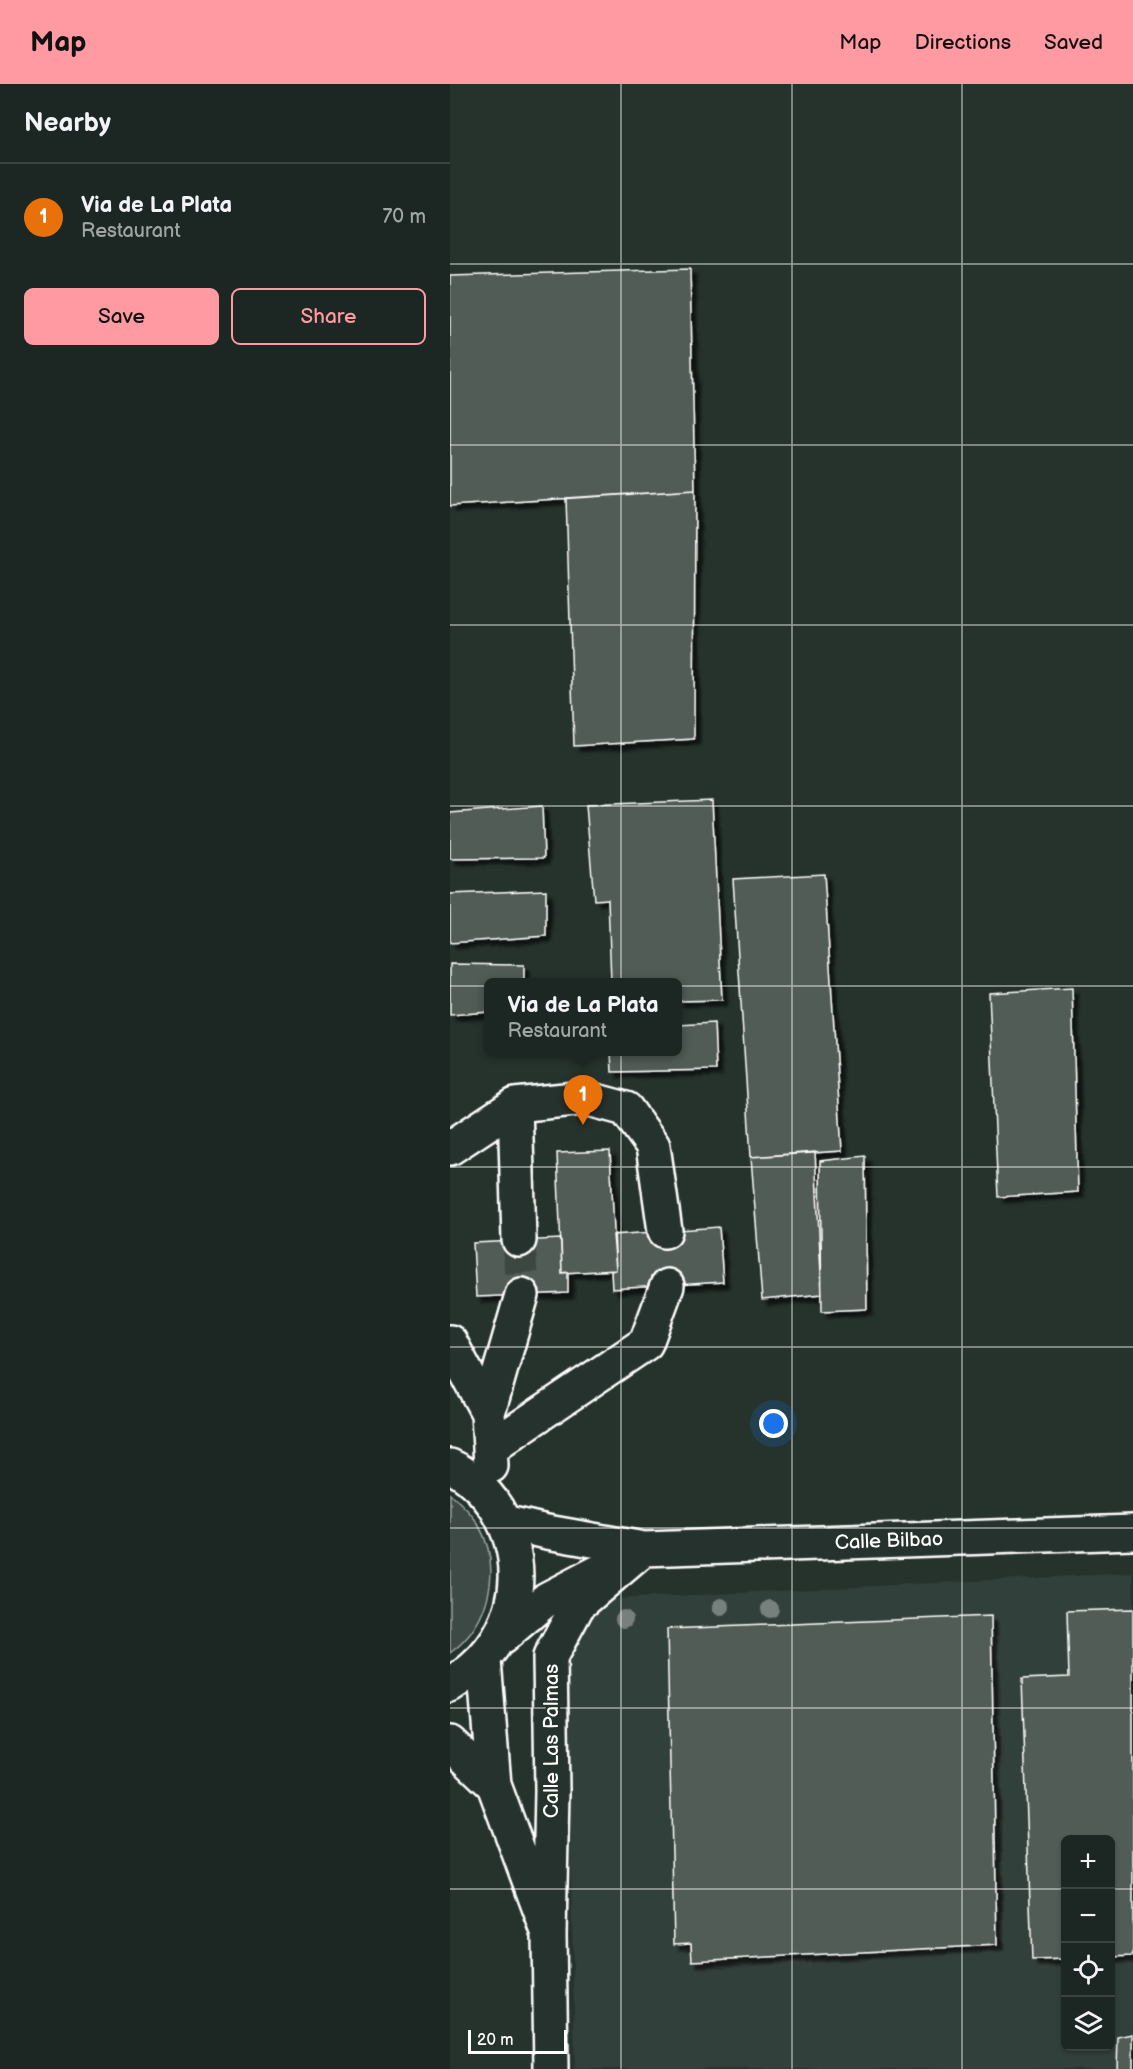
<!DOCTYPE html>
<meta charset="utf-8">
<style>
:root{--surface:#1c2622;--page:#252e2a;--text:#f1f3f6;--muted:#a0a5a5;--line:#3a4340;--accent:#ff9aa2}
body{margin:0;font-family:"Balsamiq Sans",sans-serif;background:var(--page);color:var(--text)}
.controls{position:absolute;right:18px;bottom:18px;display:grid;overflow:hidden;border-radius:9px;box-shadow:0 2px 4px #0004}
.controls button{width:54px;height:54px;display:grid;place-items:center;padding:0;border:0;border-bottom:2px solid var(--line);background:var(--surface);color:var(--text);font:30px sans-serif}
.scale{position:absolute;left:18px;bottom:15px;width:99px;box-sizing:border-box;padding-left:6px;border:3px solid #fff;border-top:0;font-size:16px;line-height:21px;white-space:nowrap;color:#fff;-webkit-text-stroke:4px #26332d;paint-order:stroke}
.you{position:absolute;left:324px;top:1340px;width:21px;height:21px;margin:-15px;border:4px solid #fff;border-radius:50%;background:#1a73e8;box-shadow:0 0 0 9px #1a73e833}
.badge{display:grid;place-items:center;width:39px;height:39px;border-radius:50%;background:var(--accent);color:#fff;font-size:20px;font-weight:700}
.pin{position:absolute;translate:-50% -50px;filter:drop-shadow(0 2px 3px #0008)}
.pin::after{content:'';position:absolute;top:32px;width:21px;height:18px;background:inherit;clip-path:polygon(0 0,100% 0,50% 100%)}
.popup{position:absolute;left:34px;top:894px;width:198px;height:78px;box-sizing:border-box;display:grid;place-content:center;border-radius:9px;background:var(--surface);filter:drop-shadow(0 2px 4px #0005);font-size:20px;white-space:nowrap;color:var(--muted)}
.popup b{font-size:22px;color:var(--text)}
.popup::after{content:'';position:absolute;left:50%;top:100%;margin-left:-12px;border:12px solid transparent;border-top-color:var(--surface)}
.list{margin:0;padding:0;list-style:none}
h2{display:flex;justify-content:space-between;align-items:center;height:78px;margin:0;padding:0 24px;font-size:26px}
h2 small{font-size:20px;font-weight:400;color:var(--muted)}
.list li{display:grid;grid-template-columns:39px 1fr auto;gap:18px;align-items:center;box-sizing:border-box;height:108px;padding:0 24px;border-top:2px solid var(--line)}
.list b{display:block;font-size:22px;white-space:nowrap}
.list p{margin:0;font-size:20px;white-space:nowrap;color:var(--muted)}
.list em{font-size:20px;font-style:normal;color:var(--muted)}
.actions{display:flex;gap:12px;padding:18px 24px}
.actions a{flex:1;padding:14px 0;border:2px solid var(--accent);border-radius:9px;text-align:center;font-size:21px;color:var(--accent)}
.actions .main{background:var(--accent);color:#111}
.icon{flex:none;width:33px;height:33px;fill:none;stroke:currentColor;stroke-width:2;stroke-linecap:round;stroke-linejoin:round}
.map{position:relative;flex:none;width:683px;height:1985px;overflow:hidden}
header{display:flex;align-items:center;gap:36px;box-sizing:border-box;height:84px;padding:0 30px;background:var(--accent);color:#111}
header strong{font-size:28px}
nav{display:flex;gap:33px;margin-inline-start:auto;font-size:21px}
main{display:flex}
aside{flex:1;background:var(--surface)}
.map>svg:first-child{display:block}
.built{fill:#333f3a;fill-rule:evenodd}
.green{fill:#3e4944;stroke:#9ea4a2;stroke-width:1.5}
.building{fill:#515c57;stroke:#fff;stroke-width:1.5;filter:url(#shadow)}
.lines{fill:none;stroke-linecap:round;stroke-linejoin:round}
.minor-tunnel{stroke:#3c4742;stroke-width:33;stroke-dasharray:33 16;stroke-linecap:butt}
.minor-casing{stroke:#fff;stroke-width:38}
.minor{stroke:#26332d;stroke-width:33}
.tree{fill:#78807d}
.grid{fill:none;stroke:#fff;stroke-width:1.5;stroke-opacity:0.55}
.labels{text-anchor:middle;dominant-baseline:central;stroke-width:4.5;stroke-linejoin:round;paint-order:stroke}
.street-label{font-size:20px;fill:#fff;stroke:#26332d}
</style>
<header>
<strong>Map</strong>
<nav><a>Map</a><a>Directions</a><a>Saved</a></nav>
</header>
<main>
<aside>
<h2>Nearby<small></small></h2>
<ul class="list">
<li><span class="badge" style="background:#e8710a">1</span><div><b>Via de La Plata</b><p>Restaurant</p></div><em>70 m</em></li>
</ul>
<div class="actions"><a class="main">Save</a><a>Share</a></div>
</aside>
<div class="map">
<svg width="683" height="1985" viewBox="0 0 683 1985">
<defs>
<filter id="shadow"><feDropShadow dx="5.5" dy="5.5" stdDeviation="1.5" flood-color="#0009"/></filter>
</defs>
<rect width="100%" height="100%" fill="#26332d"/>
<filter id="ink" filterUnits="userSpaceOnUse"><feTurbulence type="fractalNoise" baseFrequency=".0167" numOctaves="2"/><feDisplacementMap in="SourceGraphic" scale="12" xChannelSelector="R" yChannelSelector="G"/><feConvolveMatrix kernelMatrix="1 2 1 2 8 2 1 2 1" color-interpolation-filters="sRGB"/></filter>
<g filter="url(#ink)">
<path class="built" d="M683 1489V1985H125L117 1569 146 1516ZM616 1756H660V1962H616Z"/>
<path class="green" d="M0 1410C11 1419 21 1428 28 1440 53 1484 40 1540 0 1569Z"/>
<path class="building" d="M240 185 245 406 0 422V192Z
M245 406 244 655 124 662 116 414Z
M262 716 272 916 228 917V898H161L158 815 144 816 136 721Z
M92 722 94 774 0 775V729Z
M374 790 392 1067 301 1073 283 795Z
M96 806V852L0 859V810Z
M0 880 74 881V898H39V928L0 931Z
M622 904 628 1108 548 1113 539 909Z
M264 939 266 986 162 988 161 968H228V941Z
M160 1067 166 1186 112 1189 107 1069Z
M365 1068 372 1210 312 1216 301 1073Z
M415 1072 417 1225 372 1227 370 1077Z
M269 1143 273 1198 162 1205 161 1187 166 1186 163 1151Z
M111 1155 112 1189 118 1188V1209L26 1213 23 1159Z
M683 1525V1872L660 1873V1756H616V1875L582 1876 572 1595 619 1593 617 1527Z
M541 1532 547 1861 242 1877 241 1859 224 1860 217 1545Z
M683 1950V1985H667L668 1953Z"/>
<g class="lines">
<path class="minor-tunnel" d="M69 1156 72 1211"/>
<g class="minor-casing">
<path id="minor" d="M65 1021 69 1156
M0 1064 65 1021 135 1014 176 1025 203 1062 215 1147
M0 1258 38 1329 41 1382
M38 1329 72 1211
M40 1365 65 1347 196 1259 217 1202
M0 1382C19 1390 36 1408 47 1425 85 1490 64 1563 0 1601
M54 1438 97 1448 194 1465 683 1448
M51 1554 97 1515 147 1489
M34 1576 44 1701 99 1850 101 1985
M0 1659 44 1701
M99 1850 102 1707 100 1573 128 1521 194 1465"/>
</g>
<use href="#minor" class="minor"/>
</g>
<g class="tree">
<circle cx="271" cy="1523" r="9"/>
<circle cx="320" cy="1525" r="9"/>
<circle cx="174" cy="1535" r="9"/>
</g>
</g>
<path class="grid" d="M171 0V1985M342 0V1985M512 0V1985M0 180H683M0 361H683M0 541H683M0 722H683M0 902H683M0 1083H683M0 1263H683M0 1444H683M0 1624H683M0 1805H616M660 1805H683"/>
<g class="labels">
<g class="street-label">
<text transform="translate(439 1457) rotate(-2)">Calle Bilbao</text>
<text transform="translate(102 1657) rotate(-90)">Calle Las Palmas</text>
</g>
</g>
</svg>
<div class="controls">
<button>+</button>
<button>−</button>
<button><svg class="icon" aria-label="locate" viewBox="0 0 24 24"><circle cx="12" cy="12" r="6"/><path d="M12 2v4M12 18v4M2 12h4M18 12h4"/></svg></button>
<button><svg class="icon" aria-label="layers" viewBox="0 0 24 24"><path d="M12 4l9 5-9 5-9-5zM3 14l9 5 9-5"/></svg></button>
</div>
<div class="scale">20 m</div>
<div class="you"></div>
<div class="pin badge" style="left:133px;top:1041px;background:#e8710a">1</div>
<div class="popup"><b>Via de La Plata</b>Restaurant</div>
</div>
</main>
